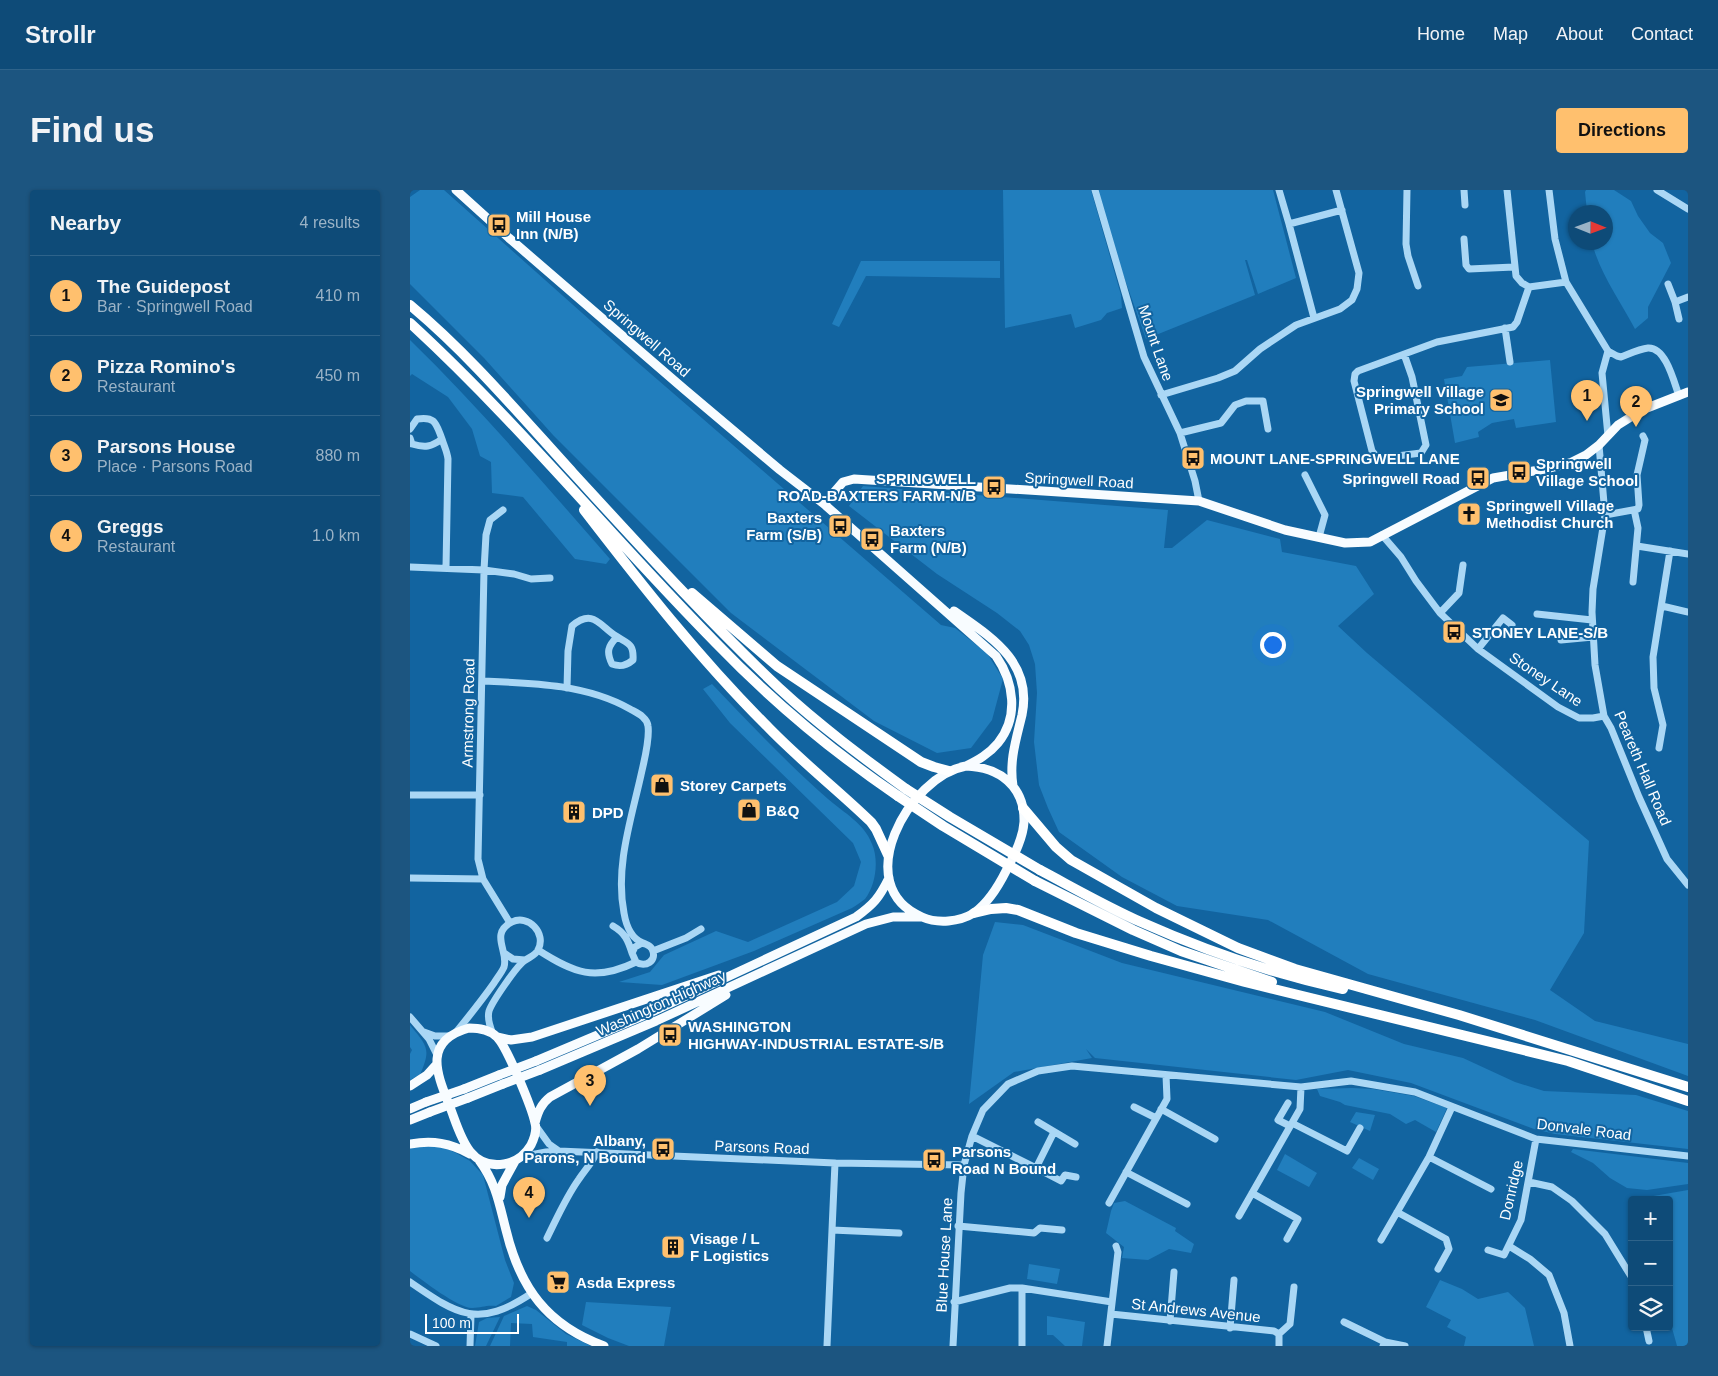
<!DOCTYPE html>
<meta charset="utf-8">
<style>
:root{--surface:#0e4b78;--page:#1c5580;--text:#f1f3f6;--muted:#9bb3c6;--line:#2e638a;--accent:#ffc06e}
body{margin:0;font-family:Arial,sans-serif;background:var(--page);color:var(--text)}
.controls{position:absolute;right:15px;bottom:15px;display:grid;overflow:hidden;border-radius:5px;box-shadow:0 1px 4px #0004}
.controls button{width:45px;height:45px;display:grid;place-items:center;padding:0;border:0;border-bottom:1px solid var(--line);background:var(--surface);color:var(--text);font:25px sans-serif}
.compass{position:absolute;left:1158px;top:15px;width:45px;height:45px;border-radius:50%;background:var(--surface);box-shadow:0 1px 4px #0004;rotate:91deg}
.scale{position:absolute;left:15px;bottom:12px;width:94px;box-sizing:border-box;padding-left:5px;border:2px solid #fff;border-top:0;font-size:14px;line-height:18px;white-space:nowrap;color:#fff;-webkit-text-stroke:4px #1264a0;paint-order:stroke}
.you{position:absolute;left:862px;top:454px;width:18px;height:18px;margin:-12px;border:4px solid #fff;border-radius:50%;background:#1a73e8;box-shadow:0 0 0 8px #1a73e833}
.badge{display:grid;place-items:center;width:32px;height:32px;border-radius:50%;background:var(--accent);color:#111;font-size:16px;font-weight:700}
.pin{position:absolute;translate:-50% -41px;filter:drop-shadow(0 1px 2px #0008)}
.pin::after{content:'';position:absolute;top:26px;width:18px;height:15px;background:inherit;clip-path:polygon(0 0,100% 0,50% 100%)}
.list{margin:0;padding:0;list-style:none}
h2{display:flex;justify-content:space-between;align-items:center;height:65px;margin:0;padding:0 20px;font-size:21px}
h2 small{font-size:16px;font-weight:400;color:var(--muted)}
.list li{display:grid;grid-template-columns:32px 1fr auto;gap:15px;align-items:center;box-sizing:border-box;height:80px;padding:0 20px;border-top:1px solid var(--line)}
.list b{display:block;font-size:19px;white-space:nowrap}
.list p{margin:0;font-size:16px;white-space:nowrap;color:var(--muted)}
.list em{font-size:16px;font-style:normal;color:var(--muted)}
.icon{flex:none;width:28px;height:28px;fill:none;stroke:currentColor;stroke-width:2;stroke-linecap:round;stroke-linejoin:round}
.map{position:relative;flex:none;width:1278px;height:1156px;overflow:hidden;border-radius:5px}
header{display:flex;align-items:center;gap:30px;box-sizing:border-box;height:70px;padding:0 25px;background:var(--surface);border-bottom:1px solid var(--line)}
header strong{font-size:24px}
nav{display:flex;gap:28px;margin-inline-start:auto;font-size:18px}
.intro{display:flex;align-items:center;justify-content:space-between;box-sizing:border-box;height:120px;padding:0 30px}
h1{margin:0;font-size:35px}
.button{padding:12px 22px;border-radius:5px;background:var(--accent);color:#111;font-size:18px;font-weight:700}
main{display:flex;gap:30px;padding:0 30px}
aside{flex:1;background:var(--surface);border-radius:5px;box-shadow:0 1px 4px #0004}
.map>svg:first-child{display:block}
.green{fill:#217ebd}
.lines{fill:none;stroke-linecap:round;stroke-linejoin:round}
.minor{stroke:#aad7f5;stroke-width:7}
.major{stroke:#f8fcff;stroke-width:9}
.highway{stroke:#fff;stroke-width:10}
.major-bridge{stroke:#f8fcff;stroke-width:9}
.highway-bridge{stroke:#fff;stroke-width:10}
.labels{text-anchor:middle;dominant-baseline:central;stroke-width:4;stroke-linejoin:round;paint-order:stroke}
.poi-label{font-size:15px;font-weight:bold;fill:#fff;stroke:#1264a0;text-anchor:start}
.street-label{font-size:15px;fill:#fff;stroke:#1264a0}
</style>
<header>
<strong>Strollr</strong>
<nav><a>Home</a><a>Map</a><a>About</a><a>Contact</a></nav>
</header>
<div class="intro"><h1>Find us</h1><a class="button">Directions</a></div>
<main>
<aside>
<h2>Nearby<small>4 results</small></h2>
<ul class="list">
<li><span class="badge">1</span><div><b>The Guidepost</b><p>Bar · Springwell Road</p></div><em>410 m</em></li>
<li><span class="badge">2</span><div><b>Pizza Romino's</b><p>Restaurant</p></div><em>450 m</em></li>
<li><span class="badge">3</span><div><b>Parsons House</b><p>Place · Parsons Road</p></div><em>880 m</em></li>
<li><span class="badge">4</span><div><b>Greggs</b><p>Restaurant</p></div><em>1.0 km</em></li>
</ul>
</aside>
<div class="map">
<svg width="1278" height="1156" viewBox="0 0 1278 1156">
<rect width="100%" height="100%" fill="#1264a0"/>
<path class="green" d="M10 0H34L226 171 531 435 545 438 577 463 593 489 582 530 561 558 527 563 464 531 321 423 143 245 74 168 0 94V7Z
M593 0H681L711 105 712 118 697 123 691 130 665 138 661 124 595 138Z
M685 0H863L886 88 848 104 837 70H835L845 105 736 149 696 36Z
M1176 0H1204L1221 11 1228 26 1240 43 1253 53 1261 73 1238 117V128L1225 139C1210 111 1190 83 1182 53L1196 52V22H1177L1175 2Z
M451 71H590V88L456 86 429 137 422 134Z
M0 150C71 219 135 295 200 369L196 374 165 369 113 307 82 303 81 272 70 266 62 239 38 207 2 184 0 186Z
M1140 170 1146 232 1106 238 1104 229 1082 233 1068 242 1069 247 1045 253 1034 189 1052 186 1057 177Z
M453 296 758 320 754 358H762L797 330 870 349 872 362 946 376 964 404 928 436 957 463 1179 651 1174 743 1140 800 1185 831 1278 854V886L1125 830 958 784 858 730 767 716 712 687 649 642 638 618 629 595 624 552 627 503 625 474 619 455 610 441 587 423 527 384 439 316Z
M302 494C339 533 377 573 418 609 434 623 454 633 462 654 469 670 466 695 455 709 451 712 447 715 442 718L344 761 252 795 209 792 240 782 254 765 306 741 338 752 427 712 444 696 451 672 443 653 320 533 293 499Z
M585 732 613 735 712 773 915 822 994 854 1053 868 1105 892 1134 901 1226 905 1278 921V959L1145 944 1124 939 1001 893 938 880 886 890 685 868 676 859 682 868 604 882 559 914 573 765Z
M0 835C18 857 21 859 10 885L0 890V864L2 860 0 857Z
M942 898 963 899 1004 906 1037 918 1026 942 1005 930 996 934 980 924 935 915 930 912 910 906 907 899Z
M946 922 965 925 960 941 940 932Z
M16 956 33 957 46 963 60 971 73 985 95 1070 104 1093 101 1107 86 1116C75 1115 72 1118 62 1118 48 1118 12 1090 0 1081V958Z
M1163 959 1278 973V994L1237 1000 1217 998 1200 988 1183 973 1161 962Z
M875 964 907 983 899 997 867 980Z
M949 968 969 979 963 990 942 978Z
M1278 1000V1156H1267L1259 1127V1010L1226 1009Z
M715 1011 766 1038 765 1041 784 1054 781 1063 759 1059 738 1070 712 1068 714 1057 696 1043 701 1021 704 1013Z
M619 1074 650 1079 647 1094 617 1089Z
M1030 1090 1052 1099 1068 1109 1098 1102 1115 1118 1124 1156H1054L1056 1147 1037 1137 1041 1130 1016 1117Z
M176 1112 261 1117 254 1156H219L198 1148 172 1135Z
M117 1116 126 1120 156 1144 181 1156H157V1152L123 1147 122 1134 101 1133 100 1156H80L94 1126Z
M637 1126 675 1132 672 1156H655L643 1145H637Z
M90 1127 76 1156H65L69 1132 77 1128Z"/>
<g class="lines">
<path class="minor" d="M685 0 734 167 770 243 785 291 789 311
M869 0 879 34 932 20
M997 0 996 54 998 66 1008 96
M1054 0 1055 15
M1097 0 1106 86 1112 93 1119 97 1156 92
M1139 0 1145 49 1156 92 1198 161 1207 166 1211 167C1219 164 1229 159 1238 158 1256 157 1264 192 1269 206
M1247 0 1278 19
M879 34 904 128
M1054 49 1056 75 1059 79 1104 77
M1258 94 1265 112
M1269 129 1265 112 1278 107
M1095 138 1100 172
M994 164 1002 187 1016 255 1011 263 971 268 967 267 962 261 944 191 945 184 948 181 1027 152 1103 137 1107 132 1119 97
M751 205 808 188 825 181 850 159 886 135 930 119 942 110 947 99 949 83 926 0
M0 239 7 229C26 226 26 234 32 249 34 256 37 261 38 269L36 378
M770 243 811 233 825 215 836 211H853L858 239
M1198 246 1192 183 1198 161
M0 248 2 254C15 258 21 257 32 249
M1189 255 1195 325 1183 399 1182 422 1185 475 1194 526 1201 538 1229 607 1257 669 1278 695
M895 285 915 325 909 347
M93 320 80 330 76 345 74 380 104 384 121 389 140 388
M1195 325 1228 319 1229 315 1227 285 1235 250 1233 246
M972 345 991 367 1006 391 1030 423 1068 459 1148 517 1169 528H1183L1194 526
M1227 356 1278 364
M0 377 74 380 68 669 73 689 100 733
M1223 392 1228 338 1225 324
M1252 416 1278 422
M1030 423 1049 403 1053 375
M1127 424 1182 430
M1151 450 1183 447
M1068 459 1093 428 1102 435
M72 491C122 493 176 494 220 519 227 523 237 527 238 536 240 550 234 571 231 585 221 630 205 677 214 723 216 735 220 748 233 753 237 755 240 755 242 759 248 771 235 778 226 772L222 763 225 757 232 753
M157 498 158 461 162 436C183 418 190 436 206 446 218 454 224 453 223 470 216 476 210 477 202 474 196 462 198 456 207 447
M1249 558 1253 535 1244 498 1243 467 1260 361
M0 605H70
M0 688 73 689
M203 736C215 743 218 750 222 763
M128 760C164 783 185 792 226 772
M243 761 276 748 291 739
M94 763 103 769 115 770
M0 827 19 849 27 865
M47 841C60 825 72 810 84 793 87 788 92 782 94 777 99 761 79 744 102 732 118 724 137 743 128 760 125 766 119 767 114 771 106 777 82 812 79 821 77 829 80 837 83 844
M14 842 25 846H40
M878 913 868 930 880 936
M724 917 746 928
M751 919 805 949
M628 932 665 954
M882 933 937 961 950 938
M126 936 139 954 149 961
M562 946 626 978 644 942
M110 967 136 962 149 961 425 973 554 975
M1019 967 1081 999
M425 973 422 1040 489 1043
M626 978 651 991 655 985 666 987
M716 982 777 1014
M1119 992 1142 997 1162 1011 1195 1044 1222 1088
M842 1003 888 1029 877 1049
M699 1013 757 909 756 885
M987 1022 1036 1049 1039 1059 1028 1079
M829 1026 890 919 891 897
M548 1036 624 1043 630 1038 652 1040
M137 1048C147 1028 156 1007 169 989 175 980 182 973 187 962
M971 1050 1019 967 1042 917
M1099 1056 1120 1069 1139 1085 1154 1123 1160 1156
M1078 1060 1094 1065 1111 1030 1126 949
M0 1092C48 1125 68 1139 122 1103
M544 1112 600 1098H612L702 1112
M701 1124 864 1141 869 1144
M760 1131 764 1082
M934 1132 975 1152
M1236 1137 1239 1151
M820 1138 824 1090
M0 1144 26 1156
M60 1156 61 1125
M417 1156 422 1040
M543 1156 551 1003 554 975 562 946 573 920 598 894 628 881 662 876 891 897 941 891 1005 902 1126 949 1278 966
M612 1156V1098
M697 1156 708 1062 706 1056
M869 1156V1144L880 1134 884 1097
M973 1156 975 1152 995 1156"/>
<path class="major" d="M46 0 99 48 274 199 370 280 414 314 586 466C604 492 609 527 588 553 579 564 568 570 556 576
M414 314 433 292 444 289 789 311 875 340 935 353 960 352 1083 288 1135 279 1160 273 1176 265 1189 255 1208 235 1232 220 1278 202
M544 421C581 447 623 472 612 525 606 550 599 571 603 596
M556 576C589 577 615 596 614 632 613 649 603 667 596 681 588 697 578 713 564 723 549 732 528 734 512 727 438 696 499 586 556 576Z
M59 838C69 838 79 839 87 847 97 857 122 918 125 933 127 940 124 949 121 955 115 965 106 972 94 974 58 980 50 943 40 917 27 884 12 851 59 838Z
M87 847 101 850 122 847 309 785
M126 871 242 822 446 727C464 714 469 708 479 688
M130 880 246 831 456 734 483 727H510
M0 896 17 885 26 875
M54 899 89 885
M58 908 93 894
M0 919 16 912
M0 930 20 922
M125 933C128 922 131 914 140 907L228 859 316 805
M0 954C23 950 40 953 60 964
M69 970C86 993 89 1013 96 1040 110 1098 137 1135 194 1156
M90 1007 92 995 105 971"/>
<path class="highway" d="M0 115C59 164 111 226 163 283 230 356 297 430 369 498 409 535 452 567 496 599
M0 133C109 233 202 348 306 453 361 510 423 562 488 606
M174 320C231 394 289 468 355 534 388 569 426 598 461 632L466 639 478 665
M282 403 367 476 511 572 524 577 539 581
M613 618 646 657 661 670 746 718 828 758 885 779 1049 825 1278 897
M630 680C664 698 697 717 731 732 796 761 864 784 933 799
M625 691 723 740 771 761 862 792
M564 723 581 719 596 718 608 720 666 743 741 766 835 792 1158 871 1278 911"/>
<path class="major-bridge" d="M89 885 126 871
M93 894 130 880
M16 912 54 899
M20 922 58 908"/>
<path class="highway-bridge" d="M496 599 540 627 630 680
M488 606 533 636 625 691"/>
</g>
<defs>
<g id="bus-square" transform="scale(1.25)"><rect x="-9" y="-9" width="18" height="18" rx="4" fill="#ffc06e" stroke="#1264a0"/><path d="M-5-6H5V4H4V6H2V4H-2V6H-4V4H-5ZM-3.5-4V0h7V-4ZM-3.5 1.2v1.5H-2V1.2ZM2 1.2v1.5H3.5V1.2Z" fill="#111"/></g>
<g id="school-square" transform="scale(1.25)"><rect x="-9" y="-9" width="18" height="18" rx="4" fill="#ffc06e" stroke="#1264a0"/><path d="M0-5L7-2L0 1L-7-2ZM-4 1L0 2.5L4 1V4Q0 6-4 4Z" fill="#111"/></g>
<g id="church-square" transform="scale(1.25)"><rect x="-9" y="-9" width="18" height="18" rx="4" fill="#ffc06e" stroke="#1264a0"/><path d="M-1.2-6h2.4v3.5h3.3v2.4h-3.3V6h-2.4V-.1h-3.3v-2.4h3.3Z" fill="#111"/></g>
<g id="shop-square" transform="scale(1.25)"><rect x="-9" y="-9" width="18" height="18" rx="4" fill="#ffc06e" stroke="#1264a0"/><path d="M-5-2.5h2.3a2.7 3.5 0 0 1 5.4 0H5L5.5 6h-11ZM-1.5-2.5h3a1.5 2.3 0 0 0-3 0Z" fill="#111"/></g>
<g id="building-square" transform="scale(1.25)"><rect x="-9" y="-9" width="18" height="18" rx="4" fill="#ffc06e" stroke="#1264a0"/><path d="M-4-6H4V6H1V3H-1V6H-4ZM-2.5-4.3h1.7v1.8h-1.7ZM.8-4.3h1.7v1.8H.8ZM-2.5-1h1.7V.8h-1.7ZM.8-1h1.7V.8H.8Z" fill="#111"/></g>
<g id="supermarket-square" transform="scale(1.25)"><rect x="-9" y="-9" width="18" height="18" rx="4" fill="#ffc06e" stroke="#1264a0"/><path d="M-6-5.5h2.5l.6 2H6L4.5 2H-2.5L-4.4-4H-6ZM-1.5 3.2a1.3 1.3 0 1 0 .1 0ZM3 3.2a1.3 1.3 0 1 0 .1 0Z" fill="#111"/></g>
</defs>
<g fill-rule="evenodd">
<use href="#bus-square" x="89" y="35"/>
<use href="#school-square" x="1091" y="210"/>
<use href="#bus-square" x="783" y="268"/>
<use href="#bus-square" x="1109" y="282"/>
<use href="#bus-square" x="1068" y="288"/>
<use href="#bus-square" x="584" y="297"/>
<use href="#church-square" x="1059" y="324"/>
<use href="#bus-square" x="430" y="336"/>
<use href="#bus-square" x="462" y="349"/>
<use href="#bus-square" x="1044" y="442"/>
<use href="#shop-square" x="252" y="595"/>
<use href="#shop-square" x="339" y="620"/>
<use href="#building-square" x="164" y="622"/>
<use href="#bus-square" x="260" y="845"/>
<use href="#bus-square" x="253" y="959"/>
<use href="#bus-square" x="524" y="970"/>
<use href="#building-square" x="263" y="1057"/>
<use href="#supermarket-square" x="148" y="1092"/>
</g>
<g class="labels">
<g class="poi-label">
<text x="106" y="26">Mill House<tspan x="106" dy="17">Inn (N/B)</tspan></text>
<text x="1074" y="201" text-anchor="end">Springwell Village<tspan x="1074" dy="17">Primary School</tspan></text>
<text x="800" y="268">MOUNT LANE-SPRINGWELL LANE</text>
<text x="1126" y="273">Springwell<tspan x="1126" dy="17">Village School</tspan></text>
<text x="566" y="288" text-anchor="end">SPRINGWELL<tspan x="566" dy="17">ROAD-BAXTERS FARM-N/B</tspan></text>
<text x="1050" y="288" text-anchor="end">Springwell Road</text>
<text x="1076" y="315">Springwell Village<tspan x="1076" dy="17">Methodist Church</tspan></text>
<text x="412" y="327" text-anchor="end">Baxters<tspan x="412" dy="17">Farm (S/B)</tspan></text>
<text x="480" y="340">Baxters<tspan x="480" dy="17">Farm (N/B)</tspan></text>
<text x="1062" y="442">STONEY LANE-S/B</text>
<text x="270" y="595">Storey Carpets</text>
<text x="356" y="620">B&amp;Q</text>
<text x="182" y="622">DPD</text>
<text x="278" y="836">WASHINGTON<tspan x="278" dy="17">HIGHWAY-INDUSTRIAL ESTATE-S/B</tspan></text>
<text x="236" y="950" text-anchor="end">Albany,<tspan x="236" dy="17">Parons, N Bound</tspan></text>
<text x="542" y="961">Parsons<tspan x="542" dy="17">Road N Bound</tspan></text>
<text x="280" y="1048">Visage / L<tspan x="280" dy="17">F Logistics</tspan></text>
<text x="166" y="1092">Asda Express</text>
</g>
<g class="street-label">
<text transform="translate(237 148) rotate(41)">Springwell Road</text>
<text transform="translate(746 153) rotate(71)">Mount Lane</text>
<text transform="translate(669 290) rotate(3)">Springwell Road</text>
<text transform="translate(1136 489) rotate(34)">Stoney Lane</text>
<text transform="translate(58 523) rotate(-89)">Armstrong Road</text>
<text transform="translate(1233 578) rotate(67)">Peareth Hall Road</text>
<text transform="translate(251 813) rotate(-24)">Washington Highway</text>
<text transform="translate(1174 939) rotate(7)">Donvale Road</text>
<text transform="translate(352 957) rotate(2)">Parsons Road</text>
<text transform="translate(1101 1000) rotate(-77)">Donridge</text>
<text transform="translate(534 1065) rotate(-87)">Blue House Lane</text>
<text transform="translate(786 1120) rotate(6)">St Andrews Avenue</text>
</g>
</g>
</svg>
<div class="controls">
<button>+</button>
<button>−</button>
<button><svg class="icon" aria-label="layers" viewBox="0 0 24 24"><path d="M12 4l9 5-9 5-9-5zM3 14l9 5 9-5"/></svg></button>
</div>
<svg class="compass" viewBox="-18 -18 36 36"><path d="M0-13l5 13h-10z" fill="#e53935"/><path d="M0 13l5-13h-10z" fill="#9bb3c6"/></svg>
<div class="scale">100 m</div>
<div class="you"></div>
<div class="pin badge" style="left:1177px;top:231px">1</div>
<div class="pin badge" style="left:1226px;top:237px">2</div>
<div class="pin badge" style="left:180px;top:916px">3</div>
<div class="pin badge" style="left:119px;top:1028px">4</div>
</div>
</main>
